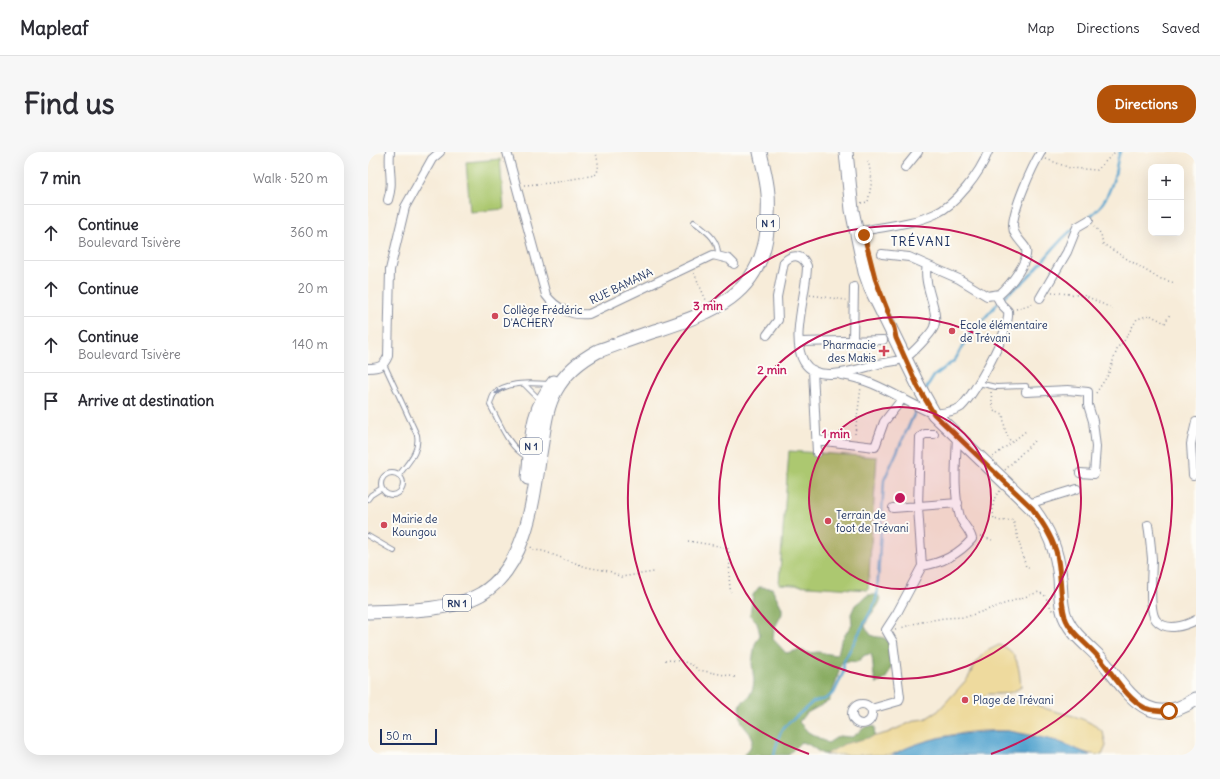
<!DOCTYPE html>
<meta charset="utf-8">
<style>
:root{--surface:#fff;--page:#f7f7f7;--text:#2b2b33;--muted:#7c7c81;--line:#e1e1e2;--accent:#b45309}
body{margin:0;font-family:Delius,sans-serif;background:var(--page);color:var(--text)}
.controls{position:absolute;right:12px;top:12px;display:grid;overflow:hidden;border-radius:8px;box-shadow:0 4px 16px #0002}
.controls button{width:36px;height:36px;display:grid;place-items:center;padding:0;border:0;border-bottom:1px solid var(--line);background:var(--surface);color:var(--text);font:20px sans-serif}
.scale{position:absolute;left:12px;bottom:10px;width:57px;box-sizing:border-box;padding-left:4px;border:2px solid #1b2f5e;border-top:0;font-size:11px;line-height:14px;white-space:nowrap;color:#1b2f5e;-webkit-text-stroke:3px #fdfcf7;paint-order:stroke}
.stop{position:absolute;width:12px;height:12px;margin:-9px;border:3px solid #b45309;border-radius:50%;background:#fff}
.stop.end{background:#b45309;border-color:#fff;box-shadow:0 1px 4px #0008}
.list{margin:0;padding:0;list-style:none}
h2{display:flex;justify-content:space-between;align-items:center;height:52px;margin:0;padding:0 16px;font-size:17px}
h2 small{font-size:13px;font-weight:400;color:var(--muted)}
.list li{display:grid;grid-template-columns:26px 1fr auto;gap:12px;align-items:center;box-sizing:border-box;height:56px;padding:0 16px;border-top:1px solid var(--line)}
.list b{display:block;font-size:15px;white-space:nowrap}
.list p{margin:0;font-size:13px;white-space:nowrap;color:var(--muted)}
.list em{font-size:13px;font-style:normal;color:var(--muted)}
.icon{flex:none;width:22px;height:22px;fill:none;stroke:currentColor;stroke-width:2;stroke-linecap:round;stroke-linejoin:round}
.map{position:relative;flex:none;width:828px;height:603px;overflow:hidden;border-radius:16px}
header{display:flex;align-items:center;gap:24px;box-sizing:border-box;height:56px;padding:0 20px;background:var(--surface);border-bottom:1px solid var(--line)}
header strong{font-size:19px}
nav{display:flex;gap:22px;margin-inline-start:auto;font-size:14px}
.intro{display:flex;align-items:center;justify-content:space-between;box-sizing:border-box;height:96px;padding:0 24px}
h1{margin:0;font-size:28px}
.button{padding:10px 18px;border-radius:16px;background:var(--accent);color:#fff;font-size:14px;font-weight:700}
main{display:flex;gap:24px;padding:0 24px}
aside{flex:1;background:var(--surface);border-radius:16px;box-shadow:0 4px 16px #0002}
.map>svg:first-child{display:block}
.green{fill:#acc86f;stroke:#647c66}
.forest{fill:#89ac62;stroke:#526e60}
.sand{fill:#eeda9e;stroke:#84847e}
.water{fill:#55a4cf;stroke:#386a96}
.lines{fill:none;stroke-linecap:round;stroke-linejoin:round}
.stream{stroke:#55a4cf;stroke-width:2.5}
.service-casing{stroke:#898e9c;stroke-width:6}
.minor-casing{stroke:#898e9c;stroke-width:10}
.primary-casing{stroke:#898e9c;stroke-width:15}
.path{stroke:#898e9c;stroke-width:1.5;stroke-dasharray:1 3;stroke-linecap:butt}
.service{stroke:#fff;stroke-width:4}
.minor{stroke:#fff;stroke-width:8}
.primary{stroke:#fff;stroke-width:13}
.oneway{fill:#8d97ae}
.route{stroke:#b45309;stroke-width:5}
.ring{fill:none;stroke:#c2185b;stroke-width:2}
.poi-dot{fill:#d1495b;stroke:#fdfcf7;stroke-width:1.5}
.labels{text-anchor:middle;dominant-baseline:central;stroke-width:4;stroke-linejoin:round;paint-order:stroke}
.shield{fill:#fdfcf7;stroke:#5f6c8c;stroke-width:1}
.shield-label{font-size:10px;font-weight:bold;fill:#1b2f5e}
.street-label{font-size:11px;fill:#1b2f5e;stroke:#fdfcf7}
.poi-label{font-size:11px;fill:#1b2f5e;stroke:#fdfcf7;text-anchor:start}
.quarter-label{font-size:13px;letter-spacing:1px;fill:#1b2f5e;stroke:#fdfcf7}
.centre{fill:#c2185b;stroke:#fdfcf7;stroke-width:2}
.ring-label{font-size:12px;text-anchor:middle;font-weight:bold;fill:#c2185b;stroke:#fdfcf7;stroke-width:4;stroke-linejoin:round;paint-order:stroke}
</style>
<header>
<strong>Mapleaf</strong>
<nav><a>Map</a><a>Directions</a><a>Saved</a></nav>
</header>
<div class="intro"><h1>Find us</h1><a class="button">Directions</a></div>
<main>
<aside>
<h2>7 min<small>Walk · 520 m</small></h2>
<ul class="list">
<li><svg class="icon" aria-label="ahead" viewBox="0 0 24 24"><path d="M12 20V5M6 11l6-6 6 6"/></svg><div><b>Continue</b><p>Boulevard Tsivère</p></div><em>360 m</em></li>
<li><svg class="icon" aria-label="ahead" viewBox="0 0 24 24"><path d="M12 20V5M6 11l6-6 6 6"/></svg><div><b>Continue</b></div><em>20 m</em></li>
<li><svg class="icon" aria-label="ahead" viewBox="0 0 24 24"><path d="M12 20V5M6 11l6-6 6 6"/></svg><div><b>Continue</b><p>Boulevard Tsivère</p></div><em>140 m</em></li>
<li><svg class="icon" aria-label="arrive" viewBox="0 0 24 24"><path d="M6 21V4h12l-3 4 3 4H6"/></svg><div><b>Arrive at destination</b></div></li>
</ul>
</aside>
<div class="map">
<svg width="828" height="603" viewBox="0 0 828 603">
<rect width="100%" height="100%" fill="#fdfcf7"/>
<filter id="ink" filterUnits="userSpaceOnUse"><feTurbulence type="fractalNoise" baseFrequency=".025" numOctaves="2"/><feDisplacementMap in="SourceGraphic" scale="8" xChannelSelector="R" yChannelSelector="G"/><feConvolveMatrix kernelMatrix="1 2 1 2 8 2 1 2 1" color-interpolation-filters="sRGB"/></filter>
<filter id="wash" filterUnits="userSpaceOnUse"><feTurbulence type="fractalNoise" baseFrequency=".012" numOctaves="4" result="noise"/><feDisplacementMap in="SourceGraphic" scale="16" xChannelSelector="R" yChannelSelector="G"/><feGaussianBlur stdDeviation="0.9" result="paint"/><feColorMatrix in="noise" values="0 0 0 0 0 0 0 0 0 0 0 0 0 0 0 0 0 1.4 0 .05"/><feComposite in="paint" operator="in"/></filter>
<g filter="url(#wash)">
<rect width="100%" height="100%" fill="#f7ecd9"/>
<path class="green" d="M132 7 136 57 102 60 98 10Z
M421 299 509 305 500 438 411 432Z"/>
<path class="forest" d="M391 435 404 436 414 456V462L406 477 405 487 418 501 431 498 441 501 450 500 467 503 470 502 473 489 484 472 483 462 487 453 500 443H509L513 446C511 457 499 462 497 475L503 483C507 486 514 484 518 487 529 496 525 531 508 531 504 522 506 509 503 502L497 503 489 510 480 509 473 511 468 530 461 549 437 562 431 570 440 580 460 591 471 584 484 585C492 581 496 571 507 575L506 585C496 589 465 603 455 602 448 599 442 591 433 590L420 603H376L382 596 385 587C383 581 379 579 376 574 372 569 371 556 373 551L381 545 385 536 386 529 384 511 387 492 392 483 389 470 382 463 385 443Z"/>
<path class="sand" d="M631 493C651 498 651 518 653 535 643 543 631 542 619 542L614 547 618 551C631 551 643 549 655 550 666 551 673 555 682 558 704 564 718 565 735 580L738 594 734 603C715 603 705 594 688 589 673 585 655 581 640 579 605 576 554 586 524 603H457L476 592 519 581 548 568 557 567 570 559 600 526 609 509 617 500Z"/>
<path class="water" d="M640 579 689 589 722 603H524C559 584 601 580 640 579Z"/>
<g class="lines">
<path class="stream" d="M720 66C736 54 742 40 747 22 749 14 749 7 752 0
M633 148C641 139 650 135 657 128 675 112 686 92 705 77
M558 237 566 224 587 208 599 186 630 151
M406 603 411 584 416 575 445 550 457 547 466 541 475 521 476 509 507 451 509 443 516 328 549 256"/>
</g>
</g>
<g filter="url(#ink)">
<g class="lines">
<g class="service-casing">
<path id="service" d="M326 70C338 79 351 87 350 104
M16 212 49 283C52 300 40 310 31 323
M610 231 628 235 658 234V240
M156 232 172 248
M159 305C140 295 132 271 122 253 123 249 124 244 127 241 139 229 166 231 182 232
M13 332a11 11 0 1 1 22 0a11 11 0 1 1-22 0Z
M0 347 3 343 14 336
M0 384 26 399"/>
</g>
<g class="minor-casing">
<path id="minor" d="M139 0 178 143C188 157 204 164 221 162L345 103 361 107 366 112
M537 16 550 0
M20 48C26 29 20 19 22 0
M495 79C519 74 545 72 567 62 588 53 612 21 620 0
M514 102 541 105 559 113
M672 146 699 100 709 75 721 68
M399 183 410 168 409 145 416 110C425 101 435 103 439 114 439 140 422 187 436 210 450 233 490 217 510 212 518 210 529 210 537 206 543 203 564 181 566 175 572 158 554 134 559 113L591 127 619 144 632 142C641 134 664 107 657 95 652 88 645 83 645 74 645 57 664 15 673 0
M485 188 486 135
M432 190 515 188
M0 216C11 216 16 214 20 204L22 118 37 55 64 7 72 0
M445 218 449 301
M473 223C509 228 534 249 566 262 574 261 586 260 593 255 607 241 643 178 640 159L633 152 628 143
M658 240 700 238 720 240V253L725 269 728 295 726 322 712 321
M448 288 507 295 516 270 535 246
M825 323 823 292 828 270
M660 352 709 337
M525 356 590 351
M780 373C782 384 783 396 784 407 784 421 780 458 788 468 798 480 817 474 828 468
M554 414C574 411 591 402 604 387 602 378 595 373 592 365 585 339 588 311 589 284
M484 562a10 10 0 1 1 20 0a10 10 0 1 1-20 0Z
M503 557 531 549 532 545 525 490 518 478 529 461 554 414 550 355 552 285 557 282H566"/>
</g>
<g class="primary-casing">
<path id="primary" d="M478 0 484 58 497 120 503 137 551 235 566 262 664 356C681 378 689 398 692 426 693 439 692 455 698 467 705 483 721 494 732 506 761 540 779 580 828 547
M160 326C164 290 161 260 186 230
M0 460C34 459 83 459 113 442 158 415 165 350 172 302 176 280 177 257 188 238 198 220 213 208 230 199 250 192 270 184 290 178 345 160 392 143 399 79 400 67 401 54 400 42 399 28 395 14 392 0"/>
</g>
<path class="path" d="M678 7 702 16 729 18 747 0
M156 33 183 31 227 23C233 17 229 8 228 0
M493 51 500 50 504 28 500 8
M726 74 733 82 735 92 790 126 807 131
M326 121 338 148
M684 140 718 144 745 157
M442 143 478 148
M648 157 667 151
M623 240 625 259 635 262 637 278 643 291
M728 241 740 223 750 195 756 189 769 167 782 163 797 171 802 162
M487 282 493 235
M625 305 658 279
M637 318 667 288
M632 339C624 345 624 358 626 367L633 369 645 368 658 415 662 417
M612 384 624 388
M320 389 351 394 360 397C364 406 359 427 363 440
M163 395 165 398 175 399 218 415 241 419 253 425 286 420
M527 478 548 471 576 466 598 465 671 440 677 444 685 460
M297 508 314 509 324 513 331 518 367 525"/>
<use href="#service" class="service"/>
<use href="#minor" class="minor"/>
<use href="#primary" class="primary"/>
</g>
<defs><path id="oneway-solid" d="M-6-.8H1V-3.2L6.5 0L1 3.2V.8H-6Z"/></defs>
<use class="oneway" href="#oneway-solid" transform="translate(132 239) rotate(153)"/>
</g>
<g class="lines" filter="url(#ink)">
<path class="route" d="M496 83 507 126 526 176 528 186 550 235 566 262 664 356C674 370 683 383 688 399 694 420 691 443 697 465 702 481 722 494 732 507 746 523 758 546 777 556 785 559 793 559 801 559"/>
</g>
<circle cx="532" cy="346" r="91" fill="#c2185b" fill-opacity=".12"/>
<g class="ring">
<circle cx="532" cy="346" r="91"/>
<circle cx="532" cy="346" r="181"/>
<path d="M441 602A272 272 0 1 1 623 602"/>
</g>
<g class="poi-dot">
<circle cx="127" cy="164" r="4"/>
<circle cx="584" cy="179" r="4"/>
<path d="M514 193h4v4h4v4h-4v4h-4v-4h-4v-4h4z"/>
<circle cx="460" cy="369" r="4"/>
<circle cx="16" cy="373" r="4"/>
<circle cx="597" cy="548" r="4"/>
</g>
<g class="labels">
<g class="shield">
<rect x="389" y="63" width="22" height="16" rx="3"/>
<rect x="152" y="286" width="22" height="16" rx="3"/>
<rect x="75" y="443" width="28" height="16" rx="3"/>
</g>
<g class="shield-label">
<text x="400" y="71">N 1</text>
<text x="163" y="294">N 1</text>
<text x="89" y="451">RN 1</text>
</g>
<g class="street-label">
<text transform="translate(253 134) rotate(-26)">RUE BAMANA</text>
</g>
<g class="poi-label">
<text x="135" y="158">Collège Frédéric<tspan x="135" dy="13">D'ACHERY</tspan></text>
<text x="592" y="173">Ecole élémentaire<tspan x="592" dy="13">de Trévani</tspan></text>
<text x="508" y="193" text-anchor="end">Pharmacie<tspan x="508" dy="13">des Makis</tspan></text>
<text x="468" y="363">Terrain de<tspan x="468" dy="13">foot de Trévani</tspan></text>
<text x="24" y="367">Mairie de<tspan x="24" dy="13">Koungou</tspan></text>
<text x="605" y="548">Plage de Trévani</text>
</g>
<g class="quarter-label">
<text x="553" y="89">TRÉVANI</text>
</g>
</g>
<circle cx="532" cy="346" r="6" class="centre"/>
<g class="ring-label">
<text x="340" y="158">3 min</text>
<text x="404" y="222">2 min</text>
<text x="468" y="286">1 min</text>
</g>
</svg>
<div class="controls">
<button>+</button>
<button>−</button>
</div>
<div class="scale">50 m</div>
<div class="stop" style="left:801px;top:559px"></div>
<div class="stop end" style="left:496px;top:83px"></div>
</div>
</main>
